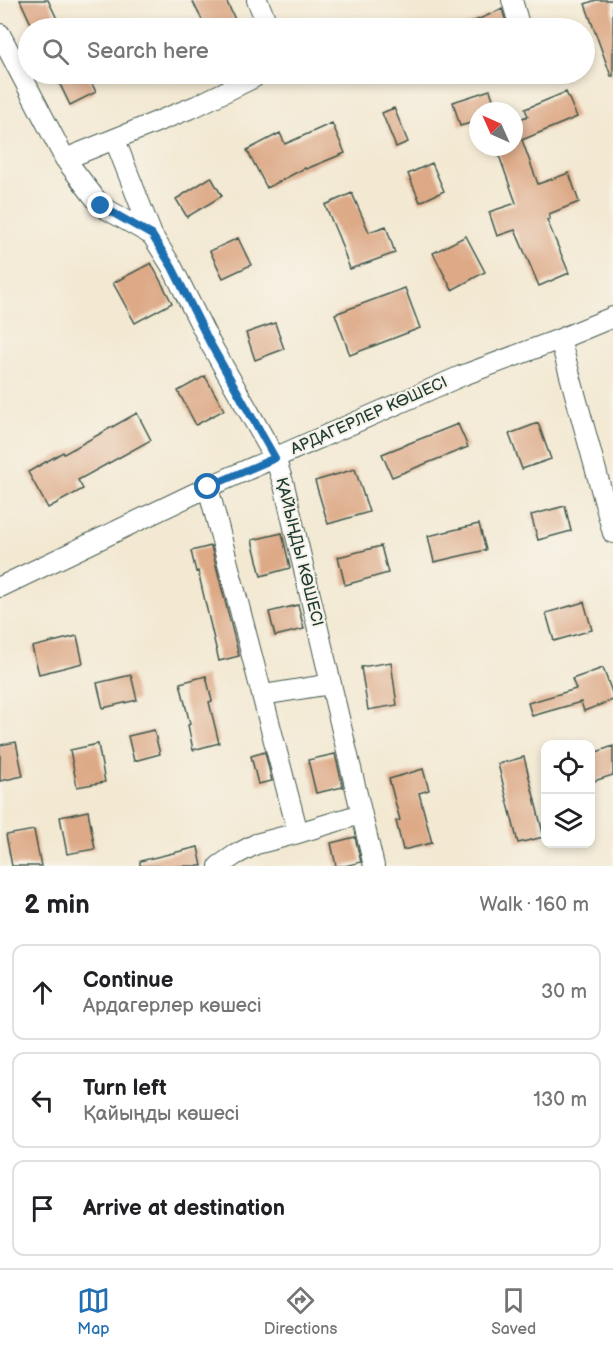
<!DOCTYPE html>
<meta charset="utf-8">
<style>
:root{--surface:#fff;--page:#f6f6f6;--text:#202124;--muted:#757577;--line:#e0e0e0;--accent:#1f6fb2}
body{margin:0;font-family:"Balsamiq Sans",sans-serif;background:var(--page);color:var(--text)}
.controls{position:absolute;right:18px;bottom:18px;display:grid;overflow:hidden;border-radius:12px;box-shadow:0 3px 9px #0003}
.controls button{width:54px;height:54px;display:grid;place-items:center;padding:0;border:0;border-bottom:2px solid var(--line);background:var(--surface);color:var(--text);font:30px sans-serif}
.compass{position:absolute;left:469px;top:102px;width:54px;height:54px;border-radius:50%;background:var(--surface);box-shadow:0 3px 9px #0003;rotate:315deg}
.stop{position:absolute;width:18px;height:18px;margin:-14px;border:4px solid #1f6fb2;border-radius:50%;background:#fff}
.stop.end{background:#1f6fb2;border-color:#fff;box-shadow:0 2px 6px #0008}
.list{margin:0;padding:0;list-style:none}
h2{display:flex;justify-content:space-between;align-items:center;height:78px;margin:0;padding:0 24px;font-size:26px}
h2 small{font-size:20px;font-weight:400;color:var(--muted)}
.list li{display:grid;grid-template-columns:39px 1fr auto;gap:18px;align-items:center;box-sizing:border-box;height:96px;margin:0 12px 12px;padding:0 12px;border:2px solid var(--line);border-radius:12px}
.list b{display:block;font-size:22px;white-space:nowrap}
.list p{margin:0;font-size:20px;white-space:nowrap;color:var(--muted)}
.list em{font-size:20px;font-style:normal;color:var(--muted)}
.icon{flex:none;width:33px;height:33px;fill:none;stroke:currentColor;stroke-width:2;stroke-linecap:round;stroke-linejoin:round}
.map{position:relative;flex:none;width:613px;height:866px;overflow:hidden}
.search{position:absolute;background:var(--surface);box-shadow:0 3px 9px #0003;left:18px;right:18px;top:18px;height:66px;display:flex;align-items:center;gap:15px;box-sizing:border-box;padding:0 21px;border-radius:33px;color:var(--muted);font-size:22px}
.sheet{height:402px;background:var(--surface)}
nav{display:flex;justify-content:space-around;align-items:center;box-sizing:border-box;height:84px;border-top:2px solid var(--line);background:var(--surface);font-size:16px;color:var(--muted)}
nav a{display:grid;justify-items:center;gap:3px}
nav .on{color:var(--accent)}
.map>svg:first-child{display:block}
.building{fill:#dda986}
.lines{fill:none;stroke-linecap:round;stroke-linejoin:round}
.street-casing{stroke:#3f574c;stroke-width:22}
.street{stroke:#fff;stroke-width:20}
.route{stroke:#1f6fb2;stroke-width:8}
.labels{text-anchor:middle;dominant-baseline:central;stroke-width:4.5;stroke-linejoin:round;paint-order:stroke}
.street-label{font-size:16px;fill:#1f3d34;stroke:#f7f3e8}
</style>
<div class="map">
<svg width="613" height="866" viewBox="0 0 613 866">
<rect width="100%" height="100%" fill="#f7f3e8"/>
<filter id="ink" filterUnits="userSpaceOnUse"><feTurbulence type="fractalNoise" baseFrequency=".0167" numOctaves="2"/><feDisplacementMap in="SourceGraphic" scale="12" xChannelSelector="R" yChannelSelector="G"/><feConvolveMatrix kernelMatrix="1 2 1 2 8 2 1 2 1" color-interpolation-filters="sRGB"/></filter>
<filter id="wash" filterUnits="userSpaceOnUse"><feTurbulence type="fractalNoise" baseFrequency=".008" numOctaves="4" result="noise"/><feDisplacementMap in="SourceGraphic" scale="24" xChannelSelector="R" yChannelSelector="G"/><feGaussianBlur stdDeviation="1.35" result="paint"/><feColorMatrix in="noise" values="0 0 0 0 0 0 0 0 0 0 0 0 0 0 0 0 0 1.4 0 .05"/><feComposite in="paint" operator="in"/></filter>
<g filter="url(#wash)">
<rect width="100%" height="100%" fill="#f3e9d3"/>
<g id="blocks">
<path class="building" d="M20 0H48L60 25 53 28H33Z
M192 0H226L239 28H206Z
M596 0H613V76H611L585 4Z
M502 9 508 28H459Z
M55 74H87L96 92 70 105Z
M490 90 497 111H478V121L460 126 453 102Z
M566 92 577 117 522 140 538 184 569 173 579 202 549 214 550 219 547 220 569 273 539 286 515 230 497 236 489 212 516 203 496 147H514V121L528 116 525 109Z
M394 108 408 142 396 147 382 113Z
M332 123 345 153 306 169 305 168 267 188 247 150 280 133 285 144Z
M432 163 444 191 420 202 408 174Z
M211 177 222 196 187 217 176 199Z
M352 193 369 232 386 226 395 253 350 269 339 238 325 205Z
M466 236 485 272 452 290 433 253Z
M238 238 251 265 223 278 210 251Z
M151 263 172 303 135 323 113 283Z
M405 288 420 328 350 355 335 314Z
M275 323 284 349 255 360 246 333Z
M205 376 224 410 196 425 178 391Z
M137 413 151 440 78 480 83 489 48 508 28 472 63 452 64 454Z
M538 423 551 459 522 469 509 434Z
M458 424 468 447 392 477 382 454Z
M355 469 369 512 328 524 315 481Z
M565 506 571 531 538 540 531 515Z
M479 524 486 550 434 562 428 536Z
M282 533 290 568 261 576 252 540Z
M211 546 239 656 219 661 198 571 196 572 191 551Z
M381 546 388 573 345 585 338 557Z
M584 602 592 630 554 641 546 613Z
M298 605 304 629 275 636 269 612Z
M77 636 83 663 39 674 32 647Z
M391 662 397 705 368 710 361 667Z
M603 668 613 695V700L584 711 581 702 532 716 528 703 576 689 572 679Z
M131 675 137 700 103 708 97 683Z
M206 676 212 701 209 702 219 743 193 750 188 725 190 724 180 683Z
M154 730 160 754 134 761 128 736Z
M16 742 23 776 0 781V745Z
M98 744 105 782 77 787 70 750Z
M613 746V775L591 782V754Z
M265 752 272 781 258 784 251 756Z
M335 754 343 787 316 793 308 760Z
M524 757 544 837 518 843 498 764Z
M423 769 429 790 419 793 432 843 403 850 396 821 400 820 389 779Z
M88 811 95 849 67 854 60 817Z
M34 830 41 866H12L6 835Z
M355 837 361 862 345 866H336L331 843Z
M198 847 202 866H140V861Z"/>
</g>
</g>
<g filter="url(#ink)">
<use href="#blocks" fill-opacity="0" stroke="#3f574c" stroke-width="1.5"/>
<g class="lines">
<g class="street-casing">
<path id="street" d="M257 0 269 28
M512 0 520 28
M0 34 65 159 101 206 152 235 172 267 210 343 275 458 284 485 374 866
M115 140 152 235
M65 159 196 106 253 78 258 74
M560 339 613 533
M208 487 298 833 361 814
M0 587 208 487 461 376 560 339 613 317
M263 695 331 684
M219 866 235 855 256 844 298 833"/>
</g>
<use href="#street" class="street"/>
</g>
</g>
<g class="lines" filter="url(#ink)">
<path class="route" d="M101 206 152 235 172 267 210 343 275 458 208 487"/>
</g>
<g class="labels">
<g class="street-label">
<text transform="translate(369 416) rotate(-24)">АРДАГЕРЛЕР КӨШЕСІ</text>
<text transform="translate(299 552) rotate(76)">ҚАЙЫҢДЫ КӨШЕСІ</text>
</g>
</g>
</svg>
<div class="controls">
<button><svg class="icon" aria-label="locate" viewBox="0 0 24 24"><circle cx="12" cy="12" r="6"/><path d="M12 2v4M12 18v4M2 12h4M18 12h4"/></svg></button>
<button><svg class="icon" aria-label="layers" viewBox="0 0 24 24"><path d="M12 4l9 5-9 5-9-5zM3 14l9 5 9-5"/></svg></button>
</div>
<svg class="compass" viewBox="-18 -18 36 36"><path d="M0-13l5 13h-10z" fill="#e53935"/><path d="M0 13l5-13h-10z" fill="#757577"/></svg>
<div class="stop" style="left:208px;top:487px"></div>
<div class="stop end" style="left:101px;top:206px"></div>
<div class="search"><svg class="icon" aria-label="search" viewBox="0 0 24 24"><circle cx="10" cy="10" r="6"/><path d="M15 15l6 6"/></svg>Search here</div>
</div>
<section class="sheet">
<h2>2 min<small>Walk · 160 m</small></h2>
<ul class="list">
<li><svg class="icon" aria-label="ahead" viewBox="0 0 24 24"><path d="M12 20V5M6 11l6-6 6 6"/></svg><div><b>Continue</b><p>Ардагерлер көшесі</p></div><em>30 m</em></li>
<li><svg class="icon" aria-label="left" viewBox="0 0 24 24"><path d="M17 20v-9H6M10 6l-5 5 5 5"/></svg><div><b>Turn left</b><p>Қайыңды көшесі</p></div><em>130 m</em></li>
<li><svg class="icon" aria-label="arrive" viewBox="0 0 24 24"><path d="M6 21V4h12l-3 4 3 4H6"/></svg><div><b>Arrive at destination</b></div></li>
</ul>
</section>
<nav>
<a class="on"><svg class="icon" aria-label="map" viewBox="0 0 24 24"><path d="M3 6l6-2 6 2 6-2v14l-6 2-6-2-6 2zM9 4v14M15 6v14"/></svg>Map</a>
<a><svg class="icon" aria-label="directions" viewBox="0 0 24 24"><path d="M12 3l9 9-9 9-9-9zM9 14v-3h6M13 9l2 2-2 2"/></svg>Directions</a>
<a><svg class="icon" aria-label="saved" viewBox="0 0 24 24"><path d="M7 4h10v16l-5-4-5 4z"/></svg>Saved</a>
</nav>
